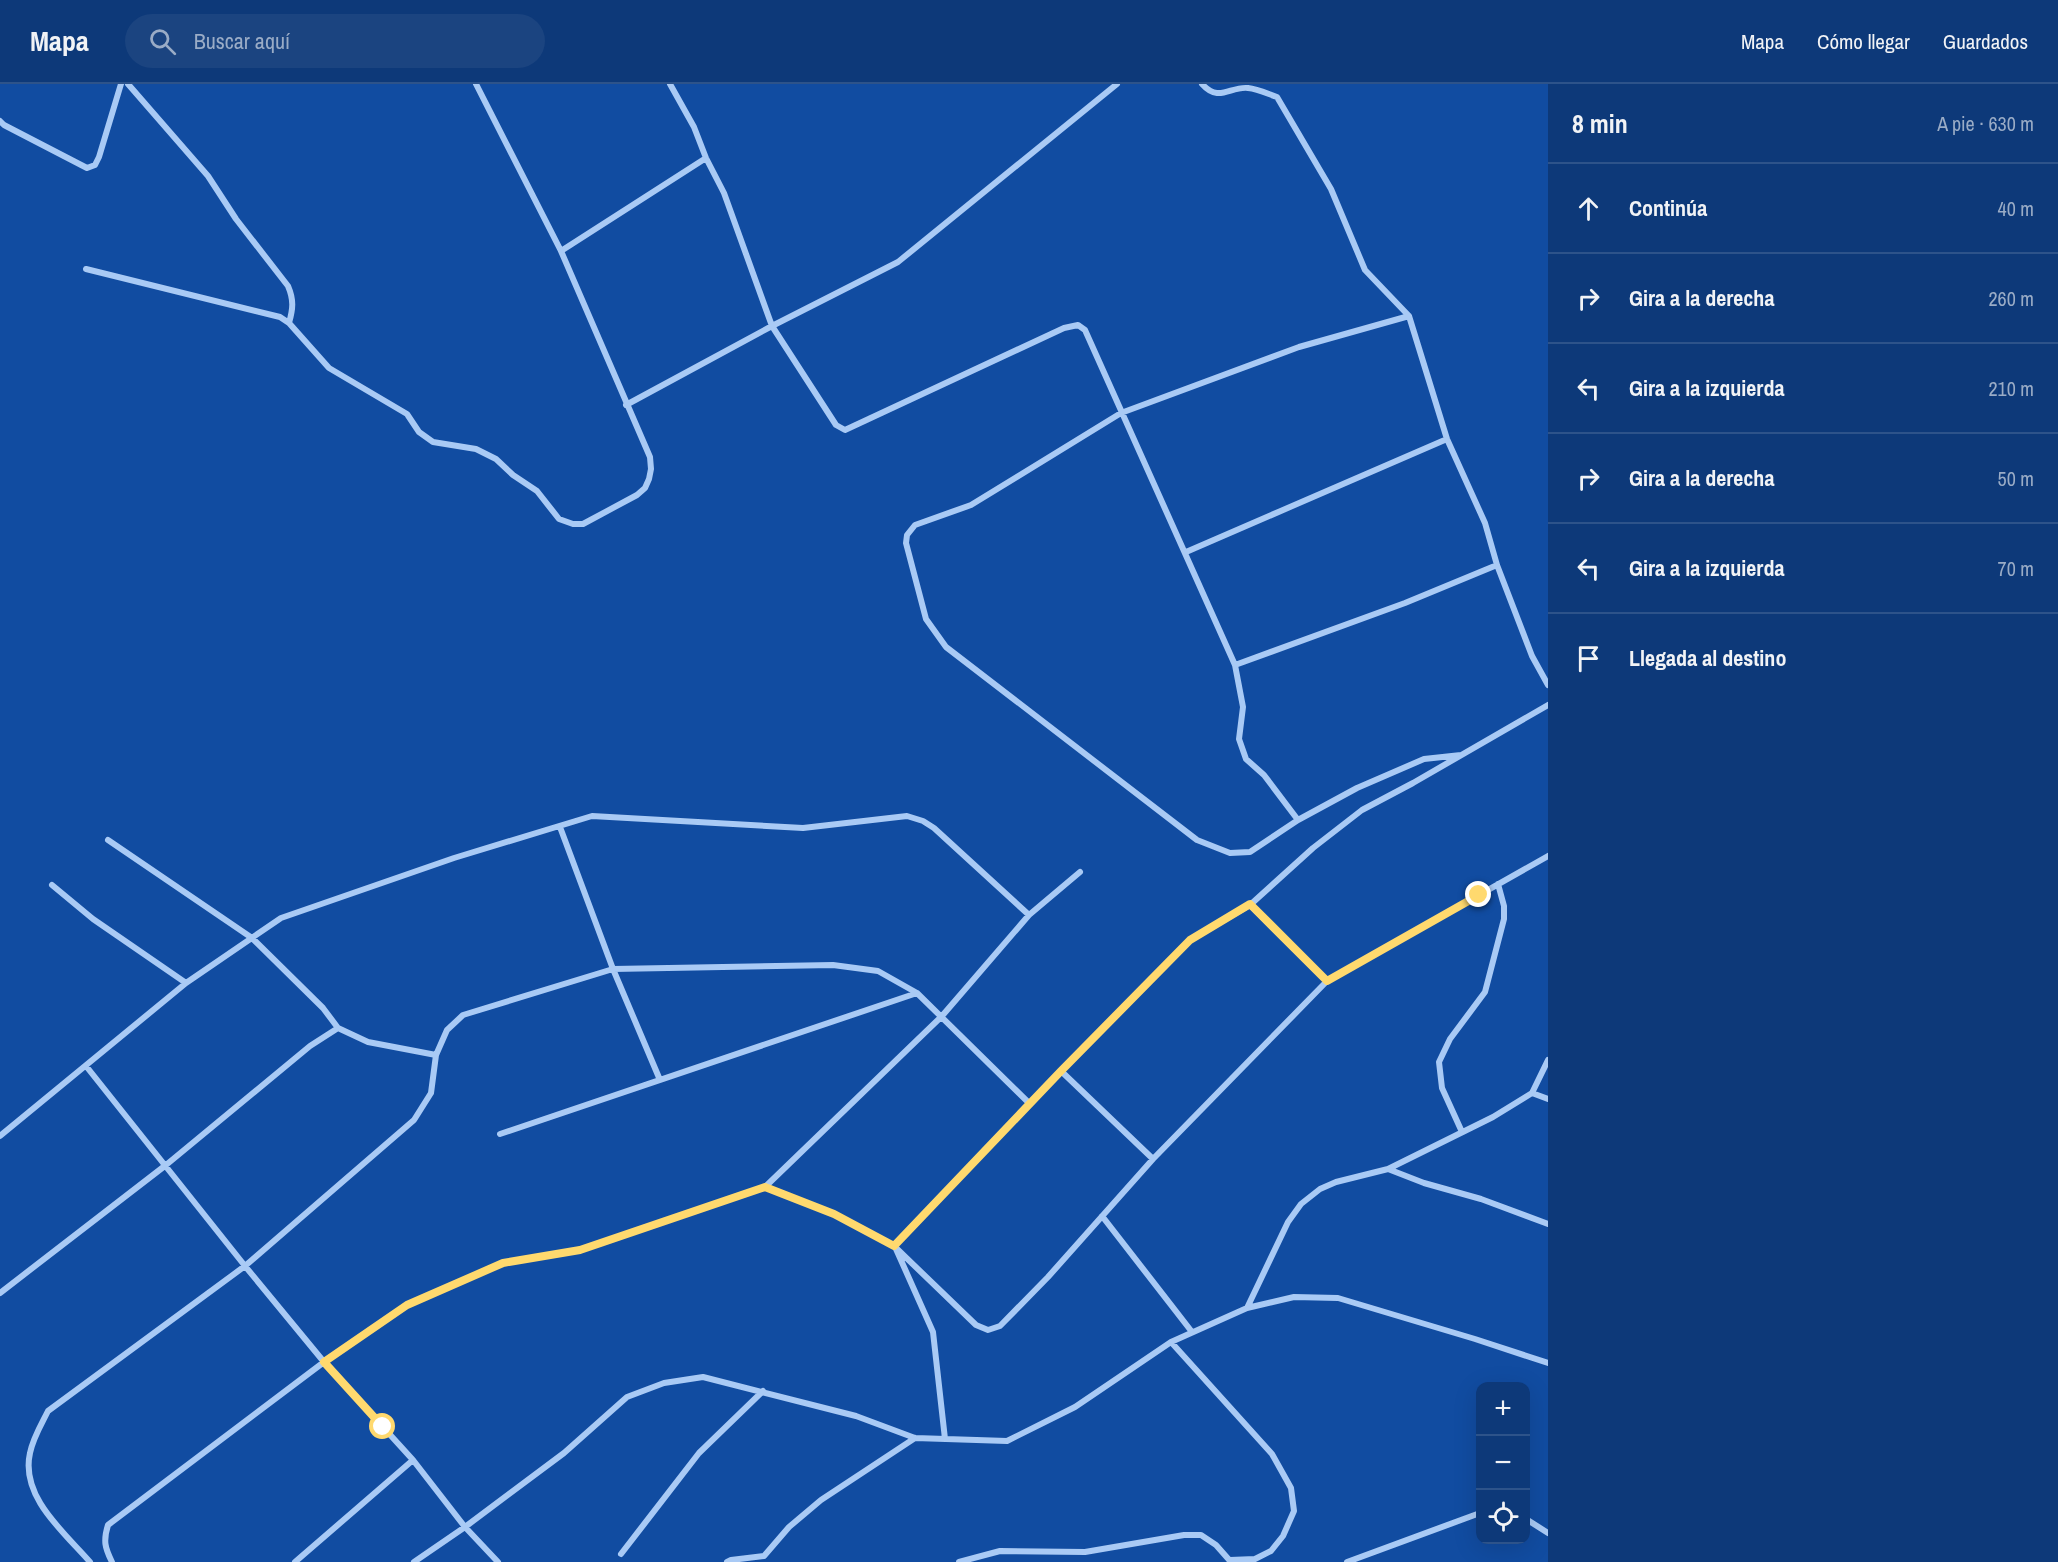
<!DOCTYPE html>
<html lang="es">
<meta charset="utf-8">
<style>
:root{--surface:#0d3979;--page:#1b4480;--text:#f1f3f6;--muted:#9aacc6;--line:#2d538a}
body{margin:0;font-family:"Archivo Narrow",sans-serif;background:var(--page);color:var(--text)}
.controls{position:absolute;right:18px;bottom:18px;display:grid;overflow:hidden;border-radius:12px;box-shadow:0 6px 24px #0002}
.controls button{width:54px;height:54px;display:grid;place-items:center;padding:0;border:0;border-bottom:2px solid var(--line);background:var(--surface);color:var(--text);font:30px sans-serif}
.stop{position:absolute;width:18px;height:18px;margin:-14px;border:4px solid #ffd96e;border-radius:50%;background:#fff}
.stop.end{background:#ffd96e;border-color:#fff;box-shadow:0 2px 6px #0008}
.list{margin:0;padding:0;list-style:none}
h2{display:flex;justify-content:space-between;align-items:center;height:78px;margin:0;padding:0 24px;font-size:26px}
h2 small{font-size:20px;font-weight:400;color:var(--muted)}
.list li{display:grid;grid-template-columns:39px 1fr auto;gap:18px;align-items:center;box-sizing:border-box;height:90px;padding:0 24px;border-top:2px solid var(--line)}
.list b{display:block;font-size:22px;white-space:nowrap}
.list em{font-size:20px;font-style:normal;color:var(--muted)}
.icon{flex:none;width:33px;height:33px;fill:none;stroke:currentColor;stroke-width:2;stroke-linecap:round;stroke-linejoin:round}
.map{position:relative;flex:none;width:1548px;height:1478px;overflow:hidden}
header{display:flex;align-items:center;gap:36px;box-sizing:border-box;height:84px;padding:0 30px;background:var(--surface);border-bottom:2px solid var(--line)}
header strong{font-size:28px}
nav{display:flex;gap:33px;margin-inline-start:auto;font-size:21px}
.search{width:420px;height:54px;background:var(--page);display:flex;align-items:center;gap:15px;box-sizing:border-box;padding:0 21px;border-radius:33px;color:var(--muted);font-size:22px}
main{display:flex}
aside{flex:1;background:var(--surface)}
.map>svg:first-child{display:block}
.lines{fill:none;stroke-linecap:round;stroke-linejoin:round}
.minor{stroke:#a9caf5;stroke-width:6}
.route{stroke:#ffd96e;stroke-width:8}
</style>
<header>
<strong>Mapa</strong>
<div class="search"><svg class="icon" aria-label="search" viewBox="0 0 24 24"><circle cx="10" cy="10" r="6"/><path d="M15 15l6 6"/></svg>Buscar aquí</div>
<nav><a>Mapa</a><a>Cómo llegar</a><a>Guardados</a></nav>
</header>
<main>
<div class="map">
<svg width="1548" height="1478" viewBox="0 0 1548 1478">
<rect width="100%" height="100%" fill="#114ca1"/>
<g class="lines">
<path class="minor" d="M128 0 208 92 236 135 288 202C294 216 293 225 289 239
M670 0 694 43 706 74 724 109 772 242 836 341 845 346 1064 244 1078 241 1085 246 1235 581 1243 623 1239 655 1246 675 1264 691 1298 736
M1202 0C1219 19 1230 2 1248 4 1258 5 1268 10 1277 13L1331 105 1365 186 1409 232 1447 355 1485 439 1497 481 1532 572 1548 601
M0 37 4 41 87 84 95 81 99 73 121 0
M561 167 706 74
M86 185 280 233 289 239 329 284 407 330 419 348 433 358 476 365 496 375 513 391 537 407 559 435 573 440H583L637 411 645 404 649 395 651 385 650 373 561 167 476 0
M1409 232 1299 263 1121 329 971 421 915 441 907 451 906 459 926 535 946 563 1197 756 1230 769 1250 768 1298 736 1357 704 1424 675 1461 671
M626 321 772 242 898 178 1117 0
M1186 468 1447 355
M1235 581 1405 519 1497 481
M560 743 613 885 660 996
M52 801 93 835 186 899
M1250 821 1327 897
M338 944 368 958 436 971
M86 982 245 1182 324 1278 413 1376 465 1443 498 1478
M1061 987 1153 1075
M1532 1009 1548 1015
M1462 1048 1442 1004 1439 978 1450 955 1485 908 1504 835V822L1498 800
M500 1050 917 909
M0 1052 186 899 281 834 454 774 592 732 803 744 907 732 923 737 934 744 1029 831
M1388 1085 1424 1099 1481 1115 1548 1140
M765 1103 942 932 1029 831 1080 788
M1102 1132 1192 1248
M894 1162 1061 987 1190 856 1250 821 1313 764 1362 726 1413 699 1548 621
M896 1165 933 1248 945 1355
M0 1209 166 1081 310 962 338 944 323 924 252 854 108 756
M1247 1224 1288 1138 1301 1120 1320 1105 1336 1098 1388 1085 1493 1033 1532 1009 1548 976
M1171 1258 1272 1370 1291 1404 1294 1427 1283 1452 1271 1467 1255 1475 1230 1476
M1526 1435 1548 1449
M621 1470 699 1369 763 1307
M90 1478C65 1449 20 1413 30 1369 33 1354 41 1341 48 1327L245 1182 414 1036 431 1009 436 971 447 946 463 931 613 885 833 881 878 887 917 909 1030 1020
M112 1478C105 1464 103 1457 108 1441L324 1278 407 1221 503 1179 580 1166 765 1103 834 1130 894 1162 976 1241 988 1246 1000 1242 1048 1193 1153 1075 1327 897 1548 772
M295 1478 413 1376
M414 1478 465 1443 564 1369 627 1313 664 1299 703 1293 856 1332 915 1354 1007 1357 1075 1323 1171 1258 1247 1224 1294 1213 1338 1214 1475 1255 1548 1279
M727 1478 731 1476 764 1472 789 1443 821 1416 915 1354
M959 1478 1000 1467 1085 1468 1184 1451H1201L1216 1461 1231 1478
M1347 1478 1480 1429"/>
</g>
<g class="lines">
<path class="route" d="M383 1343 324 1278 407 1221 503 1179 580 1166 765 1103 834 1130 894 1162 1061 987 1190 856 1250 820 1327 897 1479 811"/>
</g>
</svg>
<div class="controls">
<button>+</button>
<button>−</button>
<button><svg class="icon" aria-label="locate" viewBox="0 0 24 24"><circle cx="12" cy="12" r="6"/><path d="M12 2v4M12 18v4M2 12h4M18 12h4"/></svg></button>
</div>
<div class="stop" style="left:383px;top:1343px"></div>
<div class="stop end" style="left:1479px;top:811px"></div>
</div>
<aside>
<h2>8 min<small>A pie · 630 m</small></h2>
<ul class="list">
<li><svg class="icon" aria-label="ahead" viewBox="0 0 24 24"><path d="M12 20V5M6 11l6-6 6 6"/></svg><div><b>Continúa</b></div><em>40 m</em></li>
<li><svg class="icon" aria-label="right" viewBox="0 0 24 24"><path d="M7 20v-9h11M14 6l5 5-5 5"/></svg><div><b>Gira a la derecha</b></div><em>260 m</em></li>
<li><svg class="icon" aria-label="left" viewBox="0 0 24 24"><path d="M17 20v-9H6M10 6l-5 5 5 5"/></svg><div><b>Gira a la izquierda</b></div><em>210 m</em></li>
<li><svg class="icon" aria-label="right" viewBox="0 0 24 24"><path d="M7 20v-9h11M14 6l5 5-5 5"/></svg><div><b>Gira a la derecha</b></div><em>50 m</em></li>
<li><svg class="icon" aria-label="left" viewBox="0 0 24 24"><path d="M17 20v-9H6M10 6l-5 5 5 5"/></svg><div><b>Gira a la izquierda</b></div><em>70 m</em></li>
<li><svg class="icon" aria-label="arrive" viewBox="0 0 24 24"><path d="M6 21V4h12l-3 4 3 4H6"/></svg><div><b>Llegada al destino</b></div></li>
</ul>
</aside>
</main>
